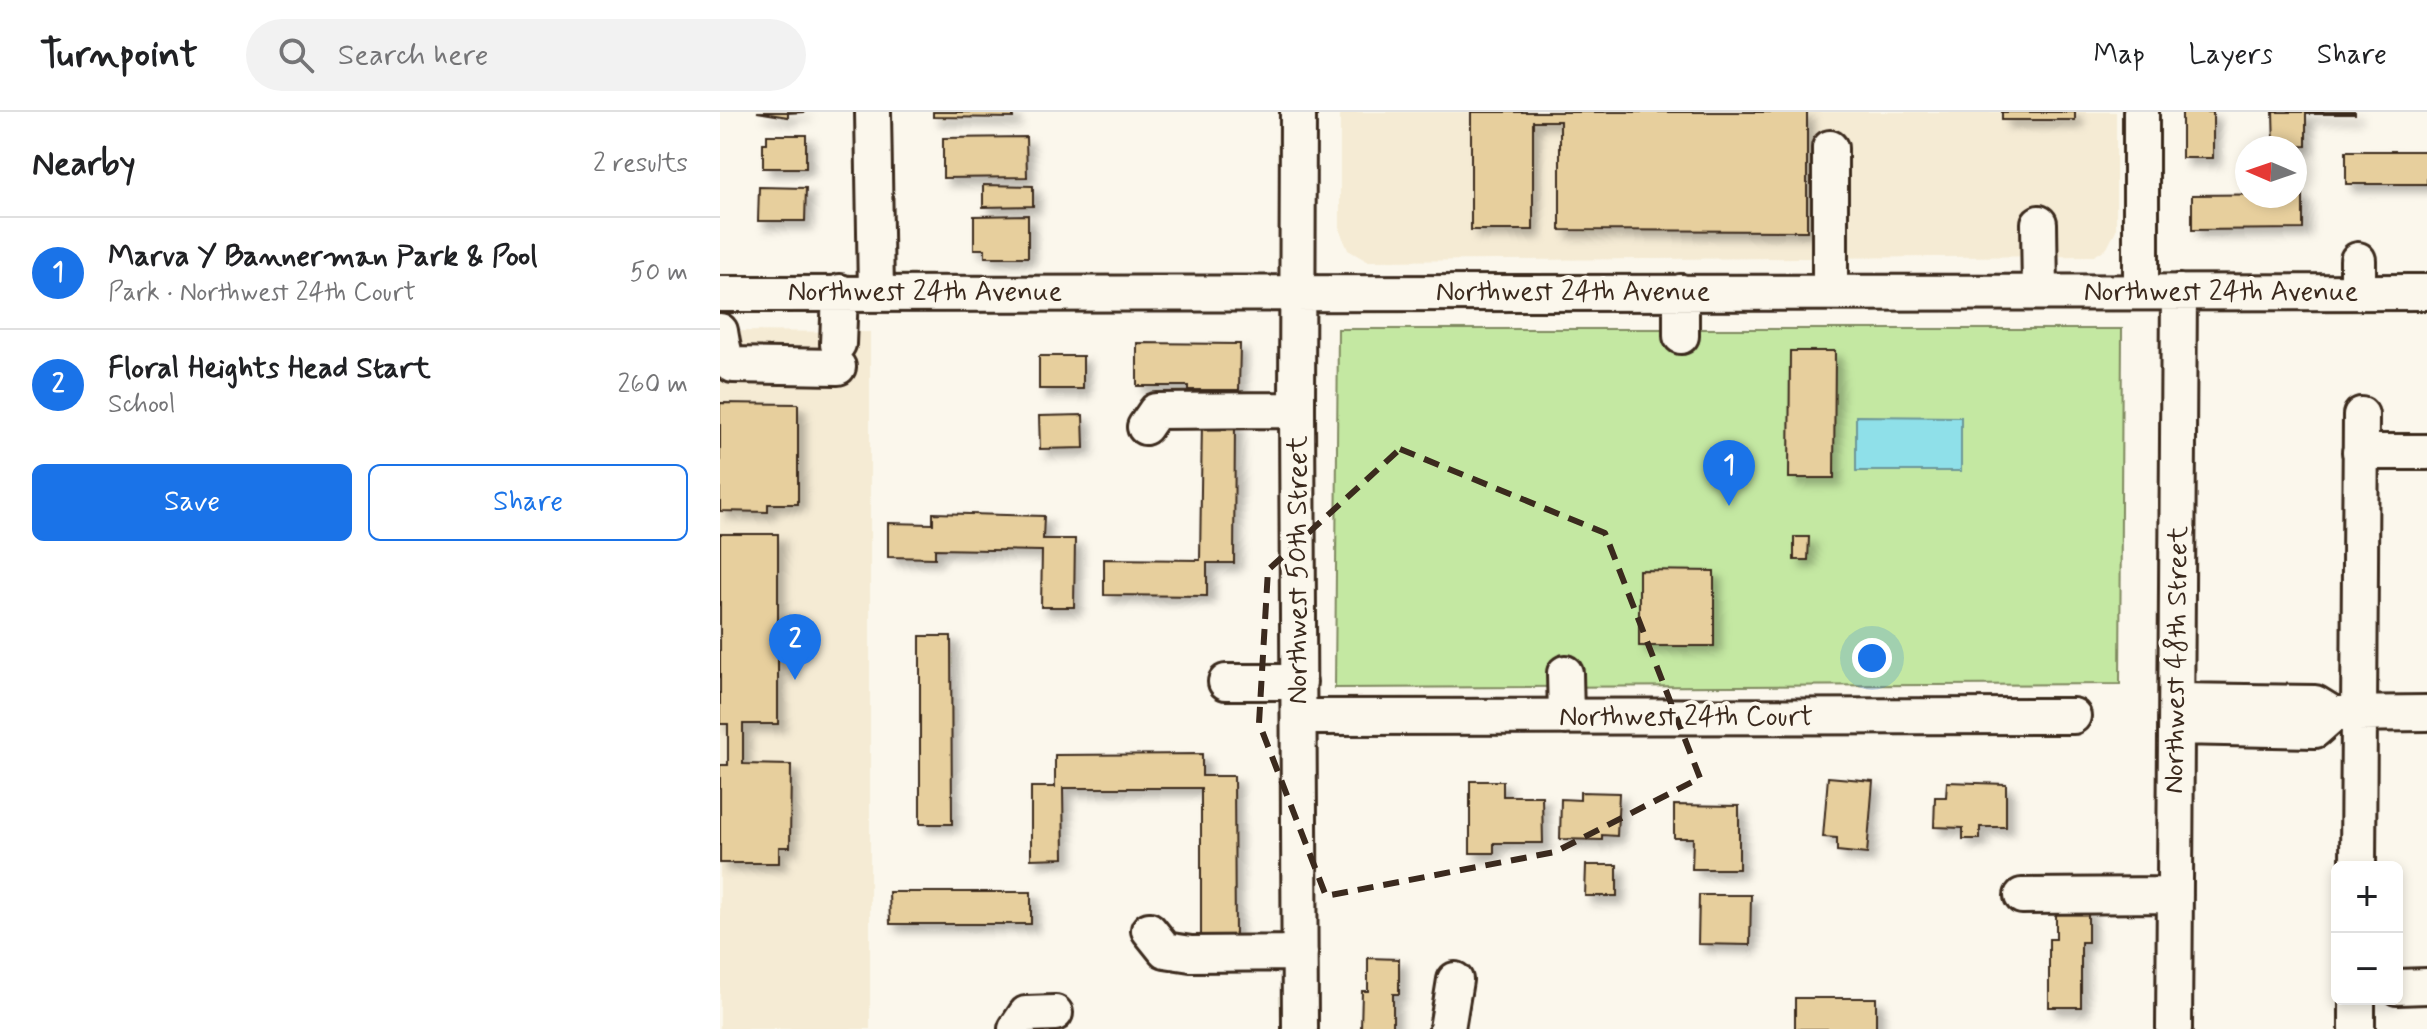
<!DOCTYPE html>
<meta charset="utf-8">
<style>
:root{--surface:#fff;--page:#f2f2f2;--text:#202124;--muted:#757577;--line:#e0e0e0;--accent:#1a73e8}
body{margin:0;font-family:Mynerve,sans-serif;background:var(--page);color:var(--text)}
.controls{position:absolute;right:24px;bottom:24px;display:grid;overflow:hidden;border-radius:12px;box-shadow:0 4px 12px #0003}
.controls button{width:72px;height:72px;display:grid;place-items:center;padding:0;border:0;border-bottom:2px solid var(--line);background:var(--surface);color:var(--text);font:40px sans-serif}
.compass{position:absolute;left:1515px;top:24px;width:72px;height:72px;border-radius:50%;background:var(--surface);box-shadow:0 4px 12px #0003;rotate:272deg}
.you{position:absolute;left:1152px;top:546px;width:28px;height:28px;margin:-20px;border:6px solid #fff;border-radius:50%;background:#1a73e8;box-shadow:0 0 0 12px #1a73e833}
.badge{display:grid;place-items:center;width:52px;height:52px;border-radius:50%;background:var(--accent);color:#fff;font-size:26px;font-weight:700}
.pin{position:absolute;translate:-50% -66px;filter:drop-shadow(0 2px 4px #0008)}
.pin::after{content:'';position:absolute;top:42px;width:28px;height:24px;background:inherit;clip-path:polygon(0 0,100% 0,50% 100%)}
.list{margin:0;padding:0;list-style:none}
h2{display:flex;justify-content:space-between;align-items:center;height:104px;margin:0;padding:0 32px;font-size:34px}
h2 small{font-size:26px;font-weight:400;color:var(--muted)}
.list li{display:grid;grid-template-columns:52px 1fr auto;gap:24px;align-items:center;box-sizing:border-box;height:112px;padding:0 32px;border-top:2px solid var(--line)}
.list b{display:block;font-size:30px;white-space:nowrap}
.list p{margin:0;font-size:26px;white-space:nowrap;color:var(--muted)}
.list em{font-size:26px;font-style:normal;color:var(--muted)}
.actions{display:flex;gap:16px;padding:24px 32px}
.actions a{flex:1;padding:18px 0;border:2px solid var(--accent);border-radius:12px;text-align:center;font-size:28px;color:var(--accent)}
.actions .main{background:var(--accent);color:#fff}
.icon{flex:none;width:44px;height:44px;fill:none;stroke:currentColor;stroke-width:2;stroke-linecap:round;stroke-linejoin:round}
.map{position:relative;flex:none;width:1707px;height:917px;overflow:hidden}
header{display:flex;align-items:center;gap:48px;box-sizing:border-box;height:112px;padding:0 40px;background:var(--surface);border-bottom:2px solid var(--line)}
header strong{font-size:38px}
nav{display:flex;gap:44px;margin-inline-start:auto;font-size:28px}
.search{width:560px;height:72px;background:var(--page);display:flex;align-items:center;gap:20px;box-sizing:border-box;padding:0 28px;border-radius:44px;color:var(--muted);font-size:30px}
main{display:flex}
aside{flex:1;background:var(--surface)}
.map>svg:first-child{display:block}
.built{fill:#f5ebd4}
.green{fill:#c4e8a2;stroke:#808960;stroke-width:2}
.water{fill:#8fe0e9;stroke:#6d9798;stroke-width:2}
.building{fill:#e7cf9d;stroke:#3b2a1e;stroke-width:2;filter:url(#shadow)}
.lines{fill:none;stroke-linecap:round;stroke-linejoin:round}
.minor-casing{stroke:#3b2a1e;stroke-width:40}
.minor{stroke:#fbf7ec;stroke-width:34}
.marked{fill:none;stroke:#3b2a1e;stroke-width:6;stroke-dasharray:16 10;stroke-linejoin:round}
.labels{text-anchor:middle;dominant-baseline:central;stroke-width:8;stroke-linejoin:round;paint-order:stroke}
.street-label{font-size:28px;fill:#3b2a1e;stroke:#fbf7ec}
</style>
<header>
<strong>Turnpoint</strong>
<div class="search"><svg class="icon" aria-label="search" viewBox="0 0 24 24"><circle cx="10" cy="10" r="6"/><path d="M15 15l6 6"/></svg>Search here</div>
<nav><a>Map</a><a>Layers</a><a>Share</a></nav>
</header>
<main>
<aside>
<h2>Nearby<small>2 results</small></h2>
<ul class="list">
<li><span class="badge">1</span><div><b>Marva Y Bannerman Park &amp; Pool</b><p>Park · Northwest 24th Court</p></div><em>50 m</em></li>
<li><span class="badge">2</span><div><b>Floral Heights Head Start</b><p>School</p></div><em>260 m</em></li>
</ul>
<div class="actions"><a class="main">Save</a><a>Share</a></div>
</aside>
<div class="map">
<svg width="1707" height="917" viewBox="0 0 1707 917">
<defs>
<filter id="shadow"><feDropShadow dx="7" dy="7" stdDeviation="4" flood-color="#0004"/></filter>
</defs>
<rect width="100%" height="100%" fill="#fbf7ec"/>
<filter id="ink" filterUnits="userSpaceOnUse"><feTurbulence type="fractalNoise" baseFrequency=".0125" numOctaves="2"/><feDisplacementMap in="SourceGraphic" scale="16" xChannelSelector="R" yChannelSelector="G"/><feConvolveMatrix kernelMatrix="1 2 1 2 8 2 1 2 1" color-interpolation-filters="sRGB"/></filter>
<g filter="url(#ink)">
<path class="built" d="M620 0H1396V118L1387 136 1374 144 647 149 628 138 620 119Z
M0 219 150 220V917H0Z"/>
<path class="green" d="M618 217H1402L1400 572 615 576Z"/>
<path class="water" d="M1136 304 1241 305V359H1136Z"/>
<path class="building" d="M37 0H85L68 1V5Z
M213 0H293V6L213 5Z
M751 0H1087V119L840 118V9H813V118H751Z
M1282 0H1355V8H1282Z
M1462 0H1493V46H1462Z
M1553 0H1635V2H1586V34L1554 35Z
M47 23H86V56H43V31H47Z
M306 25 307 65 223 66V26Z
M1626 39H1707V72H1626Z
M263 73 313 74V94L263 95Z
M39 75 86 76 85 109H38Z
M1575 82H1583V117L1472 118V83Z
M308 103V145H265V137H254V104Z
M417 231 520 232 519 278H468V274H417Z
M1070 239H1115L1114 366H1069Z
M319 244H363V277H319Z
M0 291 78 292V392H48V400L0 399Z
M363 303 364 336 320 337 319 304Z
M482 308 515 309 514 451H487V484L384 483V447L480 448Z
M213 401 324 404 323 427H355L354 495H321L322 439 215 437V446L168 445V411L213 412Z
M0 422H58V612H23V652L71 653 70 735H59V751H0V653H8V612H0Z
M1074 425H1089L1088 448H1074Z
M919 458 994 459V534H919Z
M200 524H231L232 712H200Z
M482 642V664H514L515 829H481V676H343L344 746 311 747V675H335V643Z
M1108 665 1153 669 1147 742 1117 739V726L1103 725Z
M750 669H783V684H822L823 731H774V741H750Z
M1227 670 1286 672V715H1260V727H1243V716L1214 715 1215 685H1226Z
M860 680 899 681 897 724 882 723V728L840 727 841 687 860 688Z
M954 693 1019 694V757H972L973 726H954Z
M866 753H897V784H865Z
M169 780H311V812H170Z
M979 783H1031L1030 833 978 832Z
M1336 794 1368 795V830H1361V895H1329V827H1336Z
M648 846 679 847V882H673V917H641L642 879H648Z
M1075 886H1156V917H1075Z"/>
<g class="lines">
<g class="minor-casing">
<path id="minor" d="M153 0 156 180
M578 0 577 298 580 917
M1421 0V180
M1319 111 1320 180
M1110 179V36
M1638 180V148
M0 182 1707 180
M0 219C2 231 3 246 13 253L118 255
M961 224V180
M118 232 120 180
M425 315 436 299 577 298
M1640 340H1707
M845 561 846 605
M506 570H579
M1457 589 1595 591 1613 602 1707 601
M579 605 1353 604
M1457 615 1595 618 1613 602
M1638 755 1641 303
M1302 784 1455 783
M429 818 445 838 471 842 580 841
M1677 875 1707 874
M296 917 306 902 335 901
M727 917 735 868
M1454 917 1459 180
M1637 917V887"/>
</g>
<use href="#minor" class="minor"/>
</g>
</g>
<path class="marked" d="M680 337 885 421 980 666 835 740 606 784 539 611 548 458Z"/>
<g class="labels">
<g class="street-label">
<text x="205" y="180">Northwest 24th Avenue</text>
<text x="853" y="180">Northwest 24th Avenue</text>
<text x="1501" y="180">Northwest 24th Avenue</text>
<text transform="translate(578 458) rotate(-90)">Northwest 50th Street</text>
<text transform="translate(1457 548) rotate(-89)">Northwest 48th Street</text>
<text x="966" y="605">Northwest 24th Court</text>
</g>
</g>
</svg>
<div class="controls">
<button>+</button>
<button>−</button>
</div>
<svg class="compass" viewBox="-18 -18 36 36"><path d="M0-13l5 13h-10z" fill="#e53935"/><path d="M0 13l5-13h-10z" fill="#757577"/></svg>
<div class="you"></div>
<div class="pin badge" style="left:1009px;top:394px">1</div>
<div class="pin badge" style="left:75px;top:568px">2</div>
</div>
</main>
